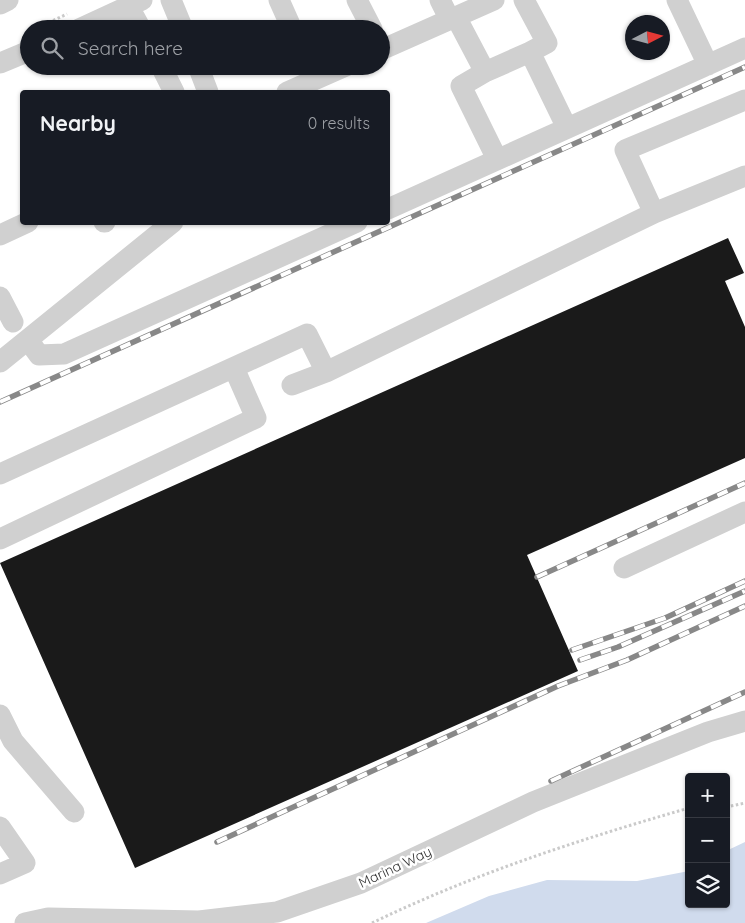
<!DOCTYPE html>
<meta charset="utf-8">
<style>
:root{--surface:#171b24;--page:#20242c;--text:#f1f3f6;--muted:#9ea1a6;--line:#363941}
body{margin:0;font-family:Quicksand,sans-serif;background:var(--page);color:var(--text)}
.controls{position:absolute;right:15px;bottom:15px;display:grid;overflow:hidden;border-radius:5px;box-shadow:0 1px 4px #0004}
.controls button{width:45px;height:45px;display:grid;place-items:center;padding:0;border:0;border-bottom:1px solid var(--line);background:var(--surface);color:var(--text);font:25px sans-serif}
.compass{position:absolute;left:625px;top:15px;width:45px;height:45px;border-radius:50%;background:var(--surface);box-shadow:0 1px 4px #0004;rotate:84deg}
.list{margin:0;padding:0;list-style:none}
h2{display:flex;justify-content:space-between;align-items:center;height:65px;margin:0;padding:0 20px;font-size:21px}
h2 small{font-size:16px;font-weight:400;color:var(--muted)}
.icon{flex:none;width:28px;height:28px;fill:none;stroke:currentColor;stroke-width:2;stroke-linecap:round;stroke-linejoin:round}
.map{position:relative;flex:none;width:745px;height:923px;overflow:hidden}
.search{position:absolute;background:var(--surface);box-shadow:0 1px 4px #0004;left:20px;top:20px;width:370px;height:55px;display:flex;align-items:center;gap:12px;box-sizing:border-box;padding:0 18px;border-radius:28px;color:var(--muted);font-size:19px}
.panel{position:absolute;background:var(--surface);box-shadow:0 1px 4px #0004;left:20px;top:90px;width:370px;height:135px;border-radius:5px}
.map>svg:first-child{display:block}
.water{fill:#d0dbed}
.building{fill:#1a1a1a}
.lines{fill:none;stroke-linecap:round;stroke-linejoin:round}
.path{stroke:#cacaca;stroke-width:3;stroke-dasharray:2.5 2.5;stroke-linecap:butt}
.minor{stroke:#d0d0d0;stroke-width:21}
.rail-casing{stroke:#888;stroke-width:5.5}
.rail{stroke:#fff;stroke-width:4;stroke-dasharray:11;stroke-linecap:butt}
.labels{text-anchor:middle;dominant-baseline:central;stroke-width:5;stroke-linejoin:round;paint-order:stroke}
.street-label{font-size:14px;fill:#333;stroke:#fff}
</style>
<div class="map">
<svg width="745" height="923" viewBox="0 0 745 923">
<rect width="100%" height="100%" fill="#fff"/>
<path class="water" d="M745 842V923H426L489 896 547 880 637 881 689 871V904H726V851Z"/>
<path class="building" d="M728 238 744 273 725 281 745 327V458L527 555 578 671 135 868 0 563Z"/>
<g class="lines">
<path class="path" d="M35 29 67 14
M726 807 745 803
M372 923C473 874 581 839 689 808"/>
<path class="minor" d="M171 0 183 29
M279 0 292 29
M357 0 372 29
M440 0 450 20
M524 0 547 43 530 52 567 128
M677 0 708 65
M0 4 8 0
M129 7 141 29
M456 17 485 72 530 52
M79 29 142 0
M381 50 494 0
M0 63 29 51
M161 66 174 92
M198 66 208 92
M485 72 461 86 497 159
M287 92 346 66
M388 209 745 48
M654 213 625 150 745 100
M104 222H105
M0 235 28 222
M0 297 13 322
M28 340 39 355 64 354 357 222
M0 362 173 222
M292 385 326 372 654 213 745 176
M0 474 307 334 326 372
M0 539 256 418 234 368
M624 568 745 512
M0 715 13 741 74 812
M0 827 25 863 0 874
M25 923 48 918 199 921 277 912 361 883 533 802 708 732 745 721"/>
<g class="rail-casing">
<path id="rail" d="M0 402 745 67
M537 577 745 483
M572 650 665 618 745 581
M580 660 618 647 745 591
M551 781 745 692
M217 842 558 686 627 660 745 606"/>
</g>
<use href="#rail" class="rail"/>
</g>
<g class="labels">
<g class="street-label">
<text transform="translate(395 867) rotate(-25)">Marina Way</text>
</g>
</g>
</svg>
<div class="controls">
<button>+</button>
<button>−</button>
<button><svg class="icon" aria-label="layers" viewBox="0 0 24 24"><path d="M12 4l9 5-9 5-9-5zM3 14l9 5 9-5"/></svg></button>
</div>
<svg class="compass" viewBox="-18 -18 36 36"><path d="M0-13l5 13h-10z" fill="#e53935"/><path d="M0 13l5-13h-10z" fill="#9ea1a6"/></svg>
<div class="search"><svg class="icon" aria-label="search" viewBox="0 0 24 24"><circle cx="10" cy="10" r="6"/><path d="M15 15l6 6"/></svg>Search here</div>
<section class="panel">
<h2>Nearby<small>0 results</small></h2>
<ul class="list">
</ul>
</section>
</div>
